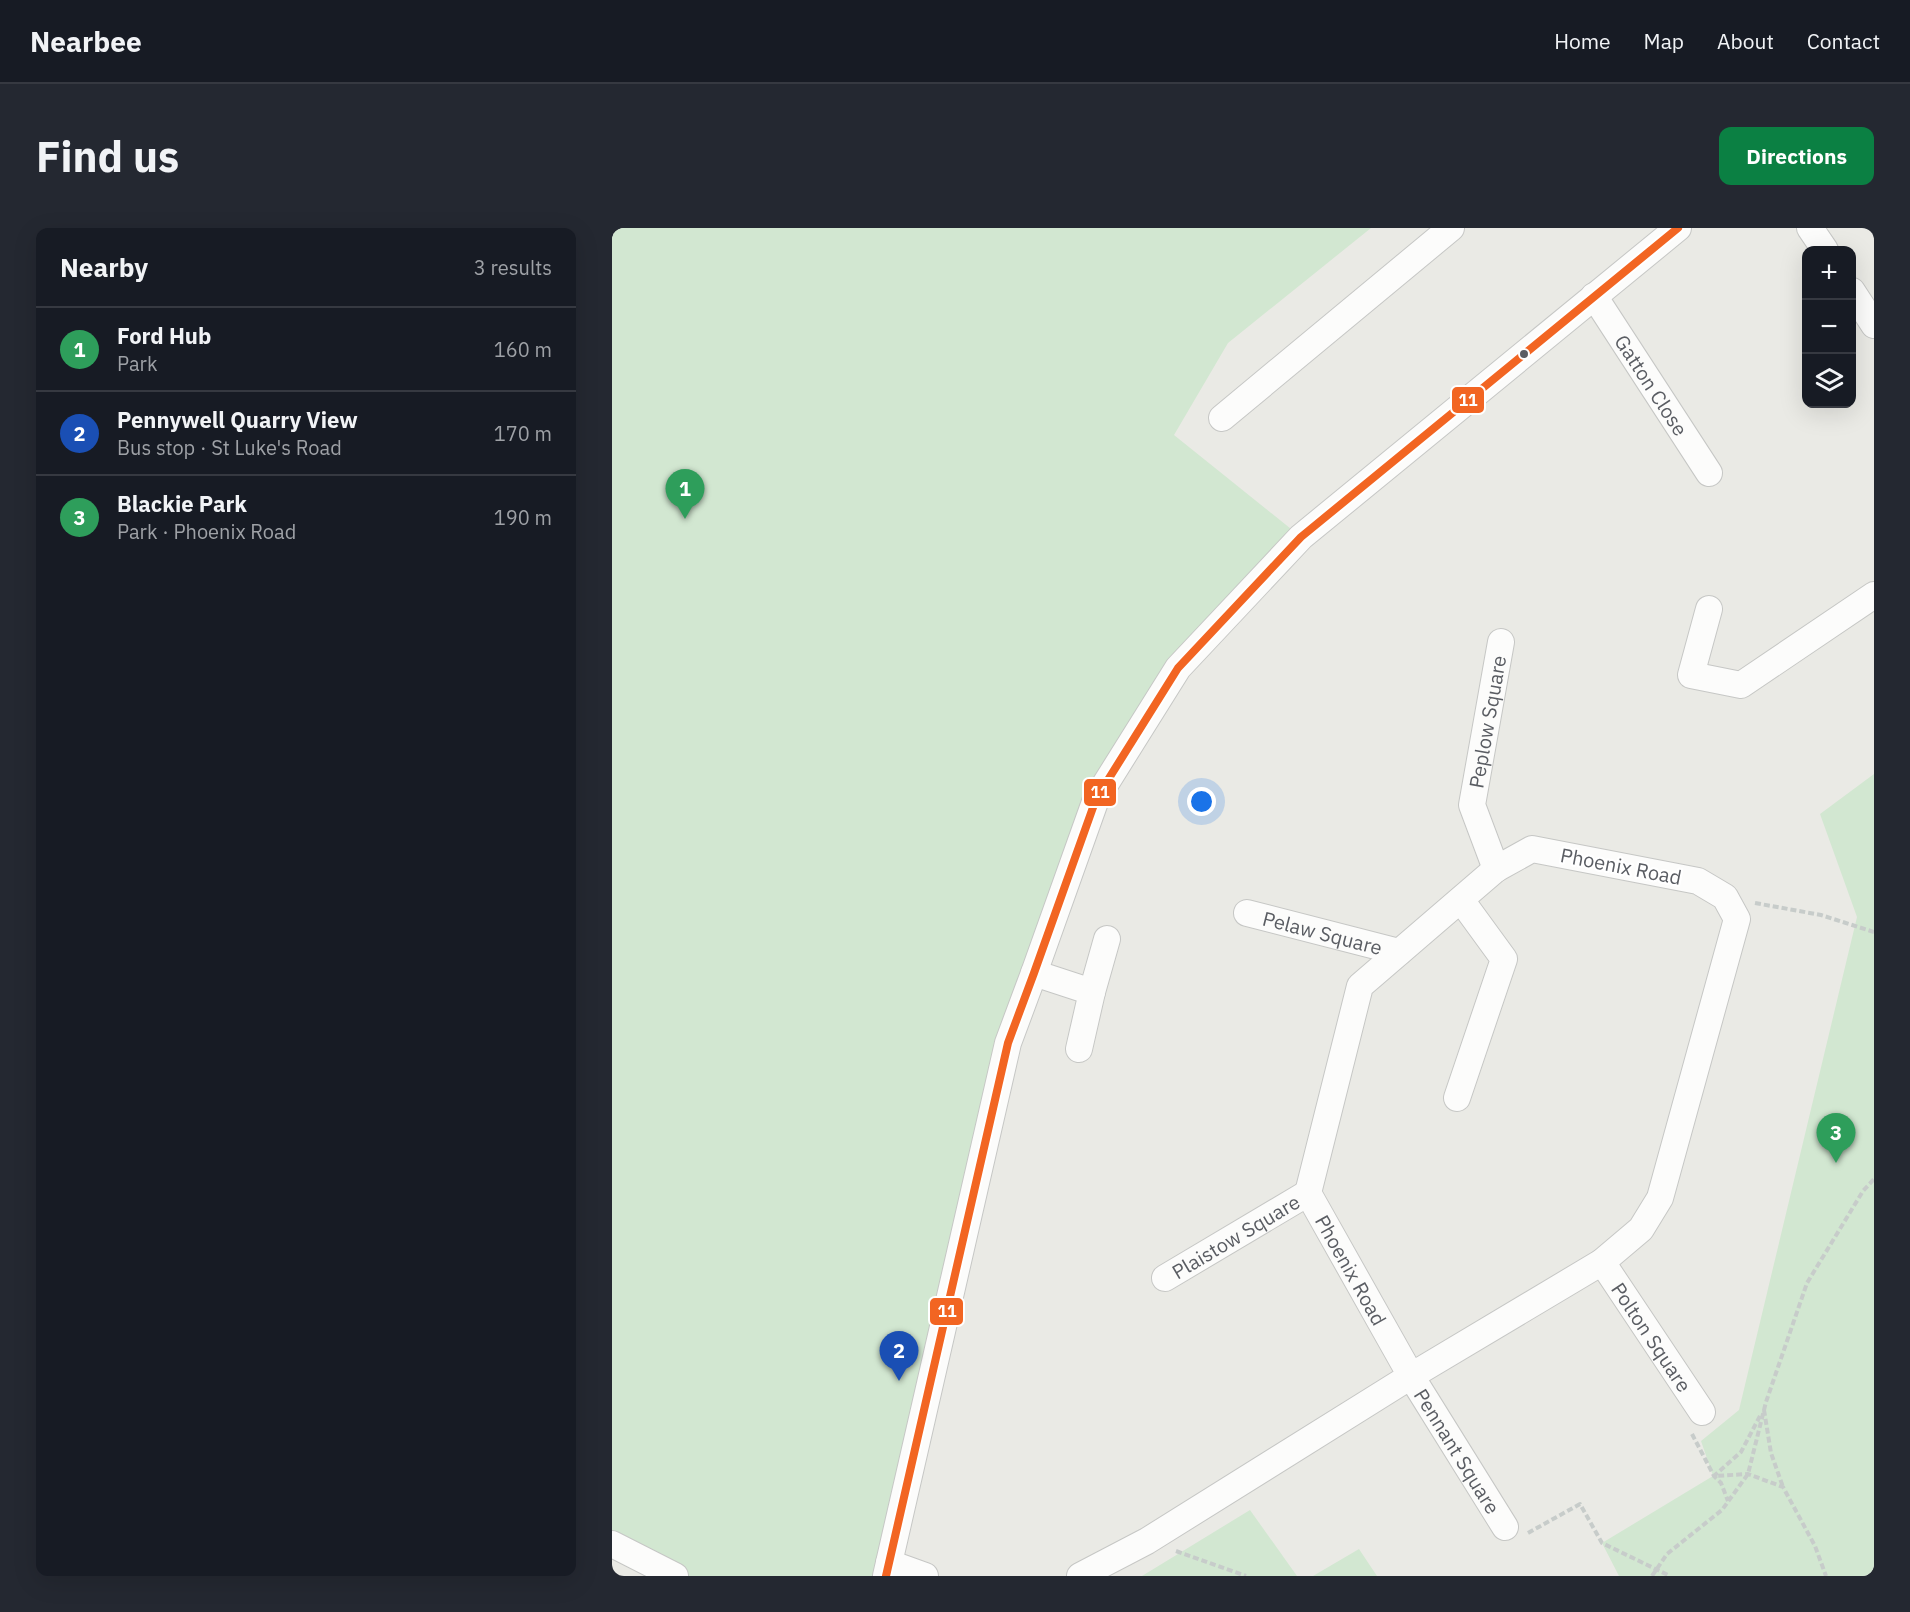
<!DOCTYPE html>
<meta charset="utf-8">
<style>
:root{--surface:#171b24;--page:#242831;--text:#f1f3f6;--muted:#9ea1a6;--line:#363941;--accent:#0b8043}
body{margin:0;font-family:"IBM Plex Sans",sans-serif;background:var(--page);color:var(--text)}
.controls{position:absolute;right:18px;top:18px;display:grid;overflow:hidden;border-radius:12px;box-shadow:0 6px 24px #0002}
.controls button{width:54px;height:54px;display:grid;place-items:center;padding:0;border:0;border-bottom:2px solid var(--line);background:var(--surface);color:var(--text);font:30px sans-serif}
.you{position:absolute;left:590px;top:574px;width:21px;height:21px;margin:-15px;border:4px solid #fff;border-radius:50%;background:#1a73e8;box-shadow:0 0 0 9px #1a73e833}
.badge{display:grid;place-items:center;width:39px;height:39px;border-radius:50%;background:var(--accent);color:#fff;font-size:20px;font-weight:700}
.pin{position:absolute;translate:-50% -50px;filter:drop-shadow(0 2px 3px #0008)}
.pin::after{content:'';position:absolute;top:32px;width:21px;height:18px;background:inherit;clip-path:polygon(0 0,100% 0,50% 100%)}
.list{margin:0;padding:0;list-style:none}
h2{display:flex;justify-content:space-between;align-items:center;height:78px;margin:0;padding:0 24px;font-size:26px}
h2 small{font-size:20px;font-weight:400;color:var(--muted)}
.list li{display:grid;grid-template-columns:39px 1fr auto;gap:18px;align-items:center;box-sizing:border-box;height:84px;padding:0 24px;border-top:2px solid var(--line)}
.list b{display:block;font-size:22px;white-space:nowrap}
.list p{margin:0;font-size:20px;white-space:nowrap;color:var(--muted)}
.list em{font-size:20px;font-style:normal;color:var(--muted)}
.icon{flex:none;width:33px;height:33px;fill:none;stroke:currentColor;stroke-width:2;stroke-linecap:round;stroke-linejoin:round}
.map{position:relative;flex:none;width:1262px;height:1348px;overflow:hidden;border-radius:12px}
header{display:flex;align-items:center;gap:36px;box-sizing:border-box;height:84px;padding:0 30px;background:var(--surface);border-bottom:2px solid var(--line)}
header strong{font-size:28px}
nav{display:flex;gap:33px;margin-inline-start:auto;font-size:21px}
.intro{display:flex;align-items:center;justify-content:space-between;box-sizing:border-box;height:144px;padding:0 36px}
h1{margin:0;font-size:42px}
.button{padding:15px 27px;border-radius:12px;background:var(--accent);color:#fff;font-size:21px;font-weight:700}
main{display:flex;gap:36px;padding:0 36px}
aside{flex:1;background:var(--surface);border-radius:12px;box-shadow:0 6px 24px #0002}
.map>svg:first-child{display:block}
.green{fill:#d2e7d1}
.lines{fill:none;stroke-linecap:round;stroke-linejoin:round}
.minor-casing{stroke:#c6c7c5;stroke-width:28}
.path{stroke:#c7ccca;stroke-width:4;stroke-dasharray:6 3;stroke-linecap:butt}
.minor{stroke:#fcfcfb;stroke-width:26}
.bus-1-casing{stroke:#fff;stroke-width:12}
.bus-1{stroke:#f26522;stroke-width:8}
.bus-dot{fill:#5a5d63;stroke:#fff;stroke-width:2}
.labels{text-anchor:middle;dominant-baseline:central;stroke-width:4.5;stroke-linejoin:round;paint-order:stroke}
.street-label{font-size:20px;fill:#5a5d63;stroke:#fff}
.line-badge{stroke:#fff;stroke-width:2}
.badge-label{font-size:16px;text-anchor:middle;font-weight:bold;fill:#fff}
</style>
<header>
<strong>Nearbee</strong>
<nav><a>Home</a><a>Map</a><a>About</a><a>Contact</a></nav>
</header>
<div class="intro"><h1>Find us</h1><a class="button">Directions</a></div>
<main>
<aside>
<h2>Nearby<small>3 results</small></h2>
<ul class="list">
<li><span class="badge" style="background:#2e9e5b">1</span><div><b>Ford Hub</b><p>Park</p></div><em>160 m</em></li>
<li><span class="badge" style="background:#1a4fb4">2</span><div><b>Pennywell Quarry View</b><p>Bus stop · St Luke's Road</p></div><em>170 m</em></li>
<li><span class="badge" style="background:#2e9e5b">3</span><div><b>Blackie Park</b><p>Park · Phoenix Road</p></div><em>190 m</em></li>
</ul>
</aside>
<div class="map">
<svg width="1262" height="1348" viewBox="0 0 1262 1348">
<rect width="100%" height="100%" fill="#eaeae5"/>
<path class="green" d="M0 0H759L616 115 562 207 689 309 566 440 484 571 422 745 274 1348H63L0 1316Z
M1262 546V1348H1007L990 1315 1101 1248 1089 1213 1127 1182 1245 689 1208 586Z
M638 1282 685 1348H530Z
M747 1321 765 1348H701Z"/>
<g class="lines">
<g class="minor-casing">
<g id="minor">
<path d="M1198 0 1213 22"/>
<path d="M1240 63 1262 97"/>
<path id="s1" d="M982 68 1097 245"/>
<path d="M610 190 839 0"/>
<path d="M1097 381 1079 447 1129 457 1262 367"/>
<path id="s2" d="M884 641 860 577 889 414"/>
<path id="s3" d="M635 685 787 724"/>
<path d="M422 745 480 764"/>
<path d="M467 821 480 764 495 711"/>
<path d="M845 870 892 731 849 672"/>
<path id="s4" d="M990 1034 1090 1184"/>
<path id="s5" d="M553 1050 696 965"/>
<path d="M0 1316 63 1348"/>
<path d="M277 1335 313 1348"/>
<path d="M274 1348 396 815 422 745 484 571 566 440 689 309 1066 0"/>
<path id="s6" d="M468 1348 535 1313 799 1148 990 1034 1029 1001 1048 970 1125 691 1113 669 1086 653 920 621 884 641 748 758 696 965 799 1148 893 1299"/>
</g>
</g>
<path class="path" d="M1143 675 1209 687 1262 704
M1152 1182 1159 1225 1171 1259
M1148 1188 1129 1224 1102 1248 1136 1246 1171 1259 1203 1318 1214 1348
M1080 1206 1102 1248 1109 1255 1116 1273
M916 1305 968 1276 990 1315 1058 1348
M564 1323 634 1348
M1040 1348 1055 1326 1110 1282 1136 1246 1154 1174 1195 1055 1251 963 1262 951"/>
<use href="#minor" class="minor"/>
<g class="bus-1-casing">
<path id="bus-1" d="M274 1348 396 815 422 745 484 571 566 440 689 309 1066 0"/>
</g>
<use href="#bus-1" class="bus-1"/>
</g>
<circle class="bus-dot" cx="912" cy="126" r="5"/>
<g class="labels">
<g class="street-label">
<text stroke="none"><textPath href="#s1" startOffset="106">Gatton Close</textPath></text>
<text stroke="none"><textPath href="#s2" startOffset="153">Peplow Square</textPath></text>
<text transform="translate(1009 638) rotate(11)">Phoenix Road</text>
<text stroke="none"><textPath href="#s3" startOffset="78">Pelaw Square</textPath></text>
<text stroke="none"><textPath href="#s5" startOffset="82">Plaistow Square</textPath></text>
<text stroke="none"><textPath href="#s6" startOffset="1734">Phoenix Road</textPath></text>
<text stroke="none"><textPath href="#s4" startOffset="90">Polton Square</textPath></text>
<text stroke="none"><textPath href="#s6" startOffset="1944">Pennant Square</textPath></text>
</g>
</g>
<g class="line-badge">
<rect x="839" y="158" width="34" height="28" rx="6" fill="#f26522"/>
<rect x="471" y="550" width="34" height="29" rx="6" fill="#f26522"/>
<rect x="317" y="1069" width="35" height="29" rx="6" fill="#f26522"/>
</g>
<g class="badge-label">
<text x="856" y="178">11</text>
<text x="488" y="570">11</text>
<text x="335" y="1089">11</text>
</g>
</svg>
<div class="controls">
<button>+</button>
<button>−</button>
<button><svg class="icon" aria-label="layers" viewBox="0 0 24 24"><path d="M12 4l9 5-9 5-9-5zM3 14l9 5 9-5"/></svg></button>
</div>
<div class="you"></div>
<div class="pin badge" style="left:73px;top:291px;background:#2e9e5b">1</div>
<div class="pin badge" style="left:287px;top:1153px;background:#1a4fb4">2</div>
<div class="pin badge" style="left:1224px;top:935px;background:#2e9e5b">3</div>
</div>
</main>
